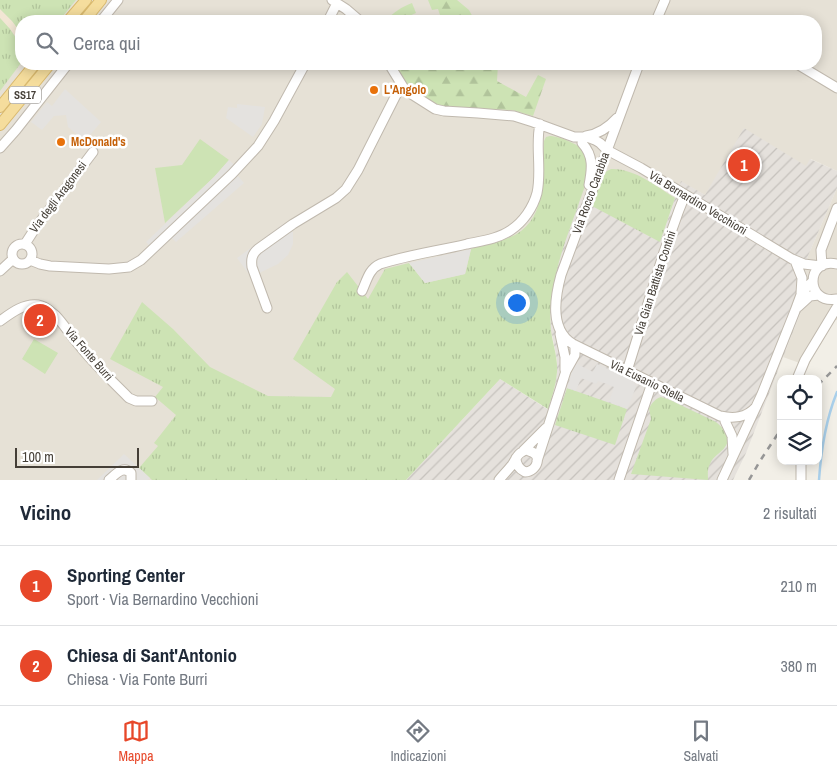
<!DOCTYPE html>
<html lang="it">
<meta charset="utf-8">
<style>
:root{--surface:#fff;--page:#f2f2f3;--text:#1f2937;--muted:#747a83;--line:#e0e1e3;--accent:#e74729}
body{margin:0;font-family:"Archivo Narrow",sans-serif;background:var(--page);color:var(--text)}
.controls{position:absolute;right:15px;bottom:15px;display:grid;overflow:hidden;border-radius:10px;box-shadow:0 2px 12px #0003}
.controls button{width:45px;height:45px;display:grid;place-items:center;padding:0;border:0;border-bottom:1px solid var(--line);background:var(--surface);color:var(--text);font:25px sans-serif}
.scale{position:absolute;left:15px;bottom:12px;width:124px;box-sizing:border-box;padding-left:5px;border:2px solid #453f37;border-top:0;font-size:14px;line-height:18px;white-space:nowrap;color:#453f37;-webkit-text-stroke:4px #fff;paint-order:stroke}
.you{position:absolute;left:516px;top:302px;width:18px;height:18px;margin:-12px;border:4px solid #fff;border-radius:50%;background:#1a73e8;box-shadow:0 0 0 8px #1a73e833}
.badge{display:grid;place-items:center;width:32px;height:32px;border-radius:50%;background:var(--accent);color:#fff;font-size:16px;font-weight:700}
.pin{position:absolute;translate:-50% -50%;border:2px solid #fff;box-shadow:0 1px 5px #0006}
.list{margin:0;padding:0;list-style:none}
h2{display:flex;justify-content:space-between;align-items:center;height:65px;margin:0;padding:0 20px;font-size:21px}
h2 small{font-size:16px;font-weight:400;color:var(--muted)}
.list li{display:grid;grid-template-columns:32px 1fr auto;gap:15px;align-items:center;box-sizing:border-box;height:80px;padding:0 20px;border-top:1px solid var(--line)}
.list b{display:block;font-size:19px;white-space:nowrap}
.list p{margin:0;font-size:16px;white-space:nowrap;color:var(--muted)}
.list em{font-size:16px;font-style:normal;color:var(--muted)}
.icon{flex:none;width:28px;height:28px;fill:none;stroke:currentColor;stroke-width:2;stroke-linecap:round;stroke-linejoin:round}
.map{position:relative;flex:none;width:837px;height:480px;overflow:hidden}
.search{position:absolute;background:var(--surface);box-shadow:0 2px 12px #0003;left:15px;right:15px;top:15px;height:55px;display:flex;align-items:center;gap:12px;box-sizing:border-box;padding:0 18px;border-radius:20px;color:var(--muted);font-size:19px}
.sheet{height:225px;background:var(--surface)}
nav{display:flex;justify-content:space-around;align-items:center;box-sizing:border-box;height:70px;border-top:1px solid var(--line);background:var(--surface);font-size:14px;color:var(--muted)}
nav a{display:grid;justify-items:center;gap:2px}
nav .on{color:var(--accent)}
.map>svg:first-child{display:block}
.residential{fill:#e6e1d6;fill-rule:evenodd}
.commercial{fill:#f2e6d4}
.industrial{fill:url(#industrial-furrows)}
.grass{fill:url(#grass-tufts)}
.forest{fill:url(#forest-firs)}
.green{fill:#cde3b4}
.parking{fill:#e4e2df}
.lines{fill:none;stroke-linecap:round;stroke-linejoin:round}
.stream{stroke:#a9cfea;stroke-width:2.5}
.minor-casing{stroke:#c0b9ae;stroke-width:11}
.major-casing{stroke:#d9b96e;stroke-width:12}
.minor{stroke:#fff;stroke-width:9}
.major{stroke:#f5dd9d;stroke-width:10}
.rail{stroke:#969696;stroke-width:2.5;stroke-dasharray:6 6;stroke-linecap:butt}
.food-dot{fill:#e8710a;stroke:#fff;stroke-width:2}
.labels{text-anchor:middle;dominant-baseline:central;stroke-width:5;stroke-linejoin:round;paint-order:stroke}
.shield{fill:#fff;stroke:#7d7973;stroke-width:1}
.shield-label{font-size:11px;font-weight:bold;fill:#453f37}
.food-label{font-size:12px;font-weight:bold;fill:#c56008;stroke:#fff;text-anchor:start}
.street-label{font-size:12px;fill:#453f37;stroke:#fff}
</style>
<div class="map">
<svg width="837" height="480" viewBox="0 0 837 480">
<defs>
<pattern id="industrial-furrows" width="10" height="10" patternUnits="userSpaceOnUse" patternTransform="scale(1.25)"><rect width="10" height="10" fill="#e5e1dc"/><path d="M-1 1l2-2M0 10L10 0M9 11l2-2" fill="none" stroke="#c6c2bd"/></pattern>
<pattern id="grass-tufts" width="24" height="20" patternUnits="userSpaceOnUse" patternTransform="scale(1.25)"><rect width="24" height="20" fill="#cde3b4"/><path d="M3 7l-1-3M5 7V3M7 7l1-3M15 17l-1-3M17 17v-4M19 17l1-3" fill="none" stroke="#b1c49b"/></pattern>
<pattern id="forest-firs" width="22" height="20" patternUnits="userSpaceOnUse" patternTransform="scale(1.25)"><rect width="22" height="20" fill="#cde3b4"/><path d="M5 1l3.5 6h-7zM16 11l3.5 6h-7z" fill="#b1c49b"/></pattern>
</defs>
<rect width="100%" height="100%" fill="#f2efe7"/>
<path class="residential" d="M0 0H837V171L811 159 807 166 705 195 681 182 660 242 500 379 406 480H0ZM21 21H816V64H21Z
M837 188V320H835L808 366 783 357 803 306 794 301 808 256Z"/>
<path class="commercial" d="M0 9 17 26 21 33V40L19 41 10 29 0 18Z"/>
<path class="industrial" d="M744 128 806 166 810 159 837 171V188L808 256 794 301 803 306 746 453 733 480H406L500 379 547 409 554 390 557 373V360L551 329 550 313 551 296 555 276 562 251 580 199 660 242 681 181 705 195Z"/>
<path class="grass" d="M0 0H76L63 16 57 21H21V33L12 21 0 9Z
M0 18 10 29 18 41 21 40V63L0 91Z
M550 136C559 136 582 145 586 154 588 158 588 168 588 173 587 183 581 196 578 206 570 228 561 251 556 274 551 293 549 312 551 331 553 345 558 358 557 372 556 385 552 397 548 409L500 379 406 480H152L139 468 158 446 154 443 176 415 155 397 163 387 110 359 142 302 173 329 210 367 268 396 331 397 335 389 293 359 337 282 347 272 368 299 385 269 409 263 425 283 465 274 471 249C485 244 501 242 515 235 549 216 541 173 544 141L546 137Z
M611 169C634 168 656 186 675 198L660 242 592 206 603 175 607 171Z
M567 388 627 409 615 445 555 425Z
M661 397 670 400 714 421C721 425 733 437 725 447 721 453 713 456 710 464 707 469 708 475 708 480L631 474 651 419 649 408C652 403 655 399 661 397Z"/>
<path class="forest" d="M428 0H457L469 10 475 21H442L438 9 432 10Z
M412 3 416 13 409 16 411 21H386C393 12 402 7 412 3Z
M393 64H415L418 68 421 64H434L438 66 439 64H447L454 68 456 64H498L497 81 526 97 538 75 546 79 533 116 512 110 444 108 434 105 409 89Z"/>
<path class="green" d="M200 139 229 160 214 177 165 223 155 168 182 165Z
M34 339 58 353 45 374 22 359Z"/>
<path class="parking" d="M65 89 101 122 85 141 68 127 66 115 54 116 42 130 31 122 47 102 52 106Z
M237 104 265 107 262 124 253 137 226 118 228 107 237 108Z
M229 160 241 171 237 175 244 183 176 242 172 238 156 253 146 242 214 177Z
M283 224 293 232V244L288 255 278 264 251 277 237 258Z
M471 249 465 274 425 283 409 263Z
M575 363 593 372 597 364 632 380 636 387 627 409 609 402 614 387 607 384 598 381 596 384 581 378 576 391 567 388Z
M124 454 150 478 148 480H97Z"/>
<g class="lines">
<path class="stream" d="M819 480C821 451 826 419 837 392"/>
<g class="minor-casing">
<path id="minor" d="M332 0 346 9 360 21
M101 21 118 0
M328 21 337 3
M656 21 665 0
M389 64 405 90 435 109 444 111 478 113 514 116 533 122 574 137H587L595 140 600 143 607 150 641 168 792 259 804 264 821 266
M639 64 561 275C555 297 549 330 573 344L720 416C734 419 746 418 756 407
M797 64 837 88
M586 136C599 134 609 127 617 118
M582 143C594 156 592 169 589 185
M0 148 16 130 68 64
M12 254a10 10 0 1 1 20 0a10 10 0 1 1-20 0Z
M25 244 36 227 93 152
M30 260 40 264 50 266 109 269 129 267 141 260 232 174 258 146 274 121 305 64
M796 263 802 278 801 293
M837 264C805 257 805 305 837 299
M822 266 821 250 837 208
M0 271 13 259
M362 291C367 280 369 269 380 264 408 255 438 251 467 244 481 241 498 239 511 230 523 222 533 208 537 193 542 170 535 145 540 124
M798 307 810 296 819 295
M267 308 252 267C251 259 252 254 258 249L293 224 336 198 346 189 358 170 396 95 403 87
M0 321C11 313 24 303 38 305 45 306 50 311 55 315 64 324 70 335 79 345 94 364 112 381 129 398L136 401H152
M560 334 565 357V370
M627 371 664 252 679 210 685 195
M797 379 805 360 837 307
M725 421 732 436 733 454
M523 451 546 428
M537 461 566 371 575 355V345
M801 461V480
M109 480C116 474 123 465 131 473V480
M499 480C503 475 508 470 512 465 515 461 517 454 522 452 524 450 527 450 529 451 543 454 538 471 525 472 519 469 516 465 516 458
M619 480 652 383
M722 480 762 394 795 311 802 292 813 281"/>
</g>
<g class="major-casing">
<path id="major" d="M68 21 86 0
M84 21 101 0
M0 107 35 64
M0 125 50 64"/>
</g>
<use href="#minor" class="minor"/>
<use href="#major" class="major"/>
<path class="rail" d="M818 385 837 366
M749 480 760 461 781 429"/>
</g>
<g class="food-dot">
<circle cx="374" cy="90" r="5"/>
<circle cx="61" cy="142" r="5"/>
</g>
<g class="labels">
<rect class="shield" x="9" y="86.5" width="32" height="17" rx="4"/>
<g class="shield-label">
<text x="25" y="95">SS17</text>
</g>
<g class="food-label">
<text x="384" y="90">L'Angolo</text>
<text x="71" y="142">McDonald's</text>
</g>
<g class="street-label">
<text transform="translate(591 193) rotate(-70)">Via Rocco Carabba</text>
<text transform="translate(58 197) rotate(-53)">Via degli Aragonesi</text>
<text transform="translate(698 203) rotate(31)">Via Bernardino Vecchioni</text>
<text transform="translate(655 283) rotate(-72)">Via Gian Battista Contini</text>
<text transform="translate(89 354) rotate(49)">Via Fonte Burri</text>
<text transform="translate(647 381) rotate(26)">Via Eusanio Stella</text>
</g>
</g>
</svg>
<div class="controls">
<button><svg class="icon" aria-label="locate" viewBox="0 0 24 24"><circle cx="12" cy="12" r="6"/><path d="M12 2v4M12 18v4M2 12h4M18 12h4"/></svg></button>
<button><svg class="icon" aria-label="layers" viewBox="0 0 24 24"><path d="M12 4l9 5-9 5-9-5zM3 14l9 5 9-5"/></svg></button>
</div>
<div class="scale">100 m</div>
<div class="you"></div>
<div class="pin badge" style="left:744px;top:165px">1</div>
<div class="pin badge" style="left:40px;top:320px">2</div>
<div class="search"><svg class="icon" aria-label="search" viewBox="0 0 24 24"><circle cx="10" cy="10" r="6"/><path d="M15 15l6 6"/></svg>Cerca qui</div>
</div>
<section class="sheet">
<h2>Vicino<small>2 risultati</small></h2>
<ul class="list">
<li><span class="badge">1</span><div><b>Sporting Center</b><p>Sport · Via Bernardino Vecchioni</p></div><em>210 m</em></li>
<li><span class="badge">2</span><div><b>Chiesa di Sant'Antonio</b><p>Chiesa · Via Fonte Burri</p></div><em>380 m</em></li>
</ul>
</section>
<nav>
<a class="on"><svg class="icon" aria-label="map" viewBox="0 0 24 24"><path d="M3 6l6-2 6 2 6-2v14l-6 2-6-2-6 2zM9 4v14M15 6v14"/></svg>Mappa</a>
<a><svg class="icon" aria-label="directions" viewBox="0 0 24 24"><path d="M12 3l9 9-9 9-9-9zM9 14v-3h6M13 9l2 2-2 2"/></svg>Indicazioni</a>
<a><svg class="icon" aria-label="saved" viewBox="0 0 24 24"><path d="M7 4h10v16l-5-4-5 4z"/></svg>Salvati</a>
</nav>
